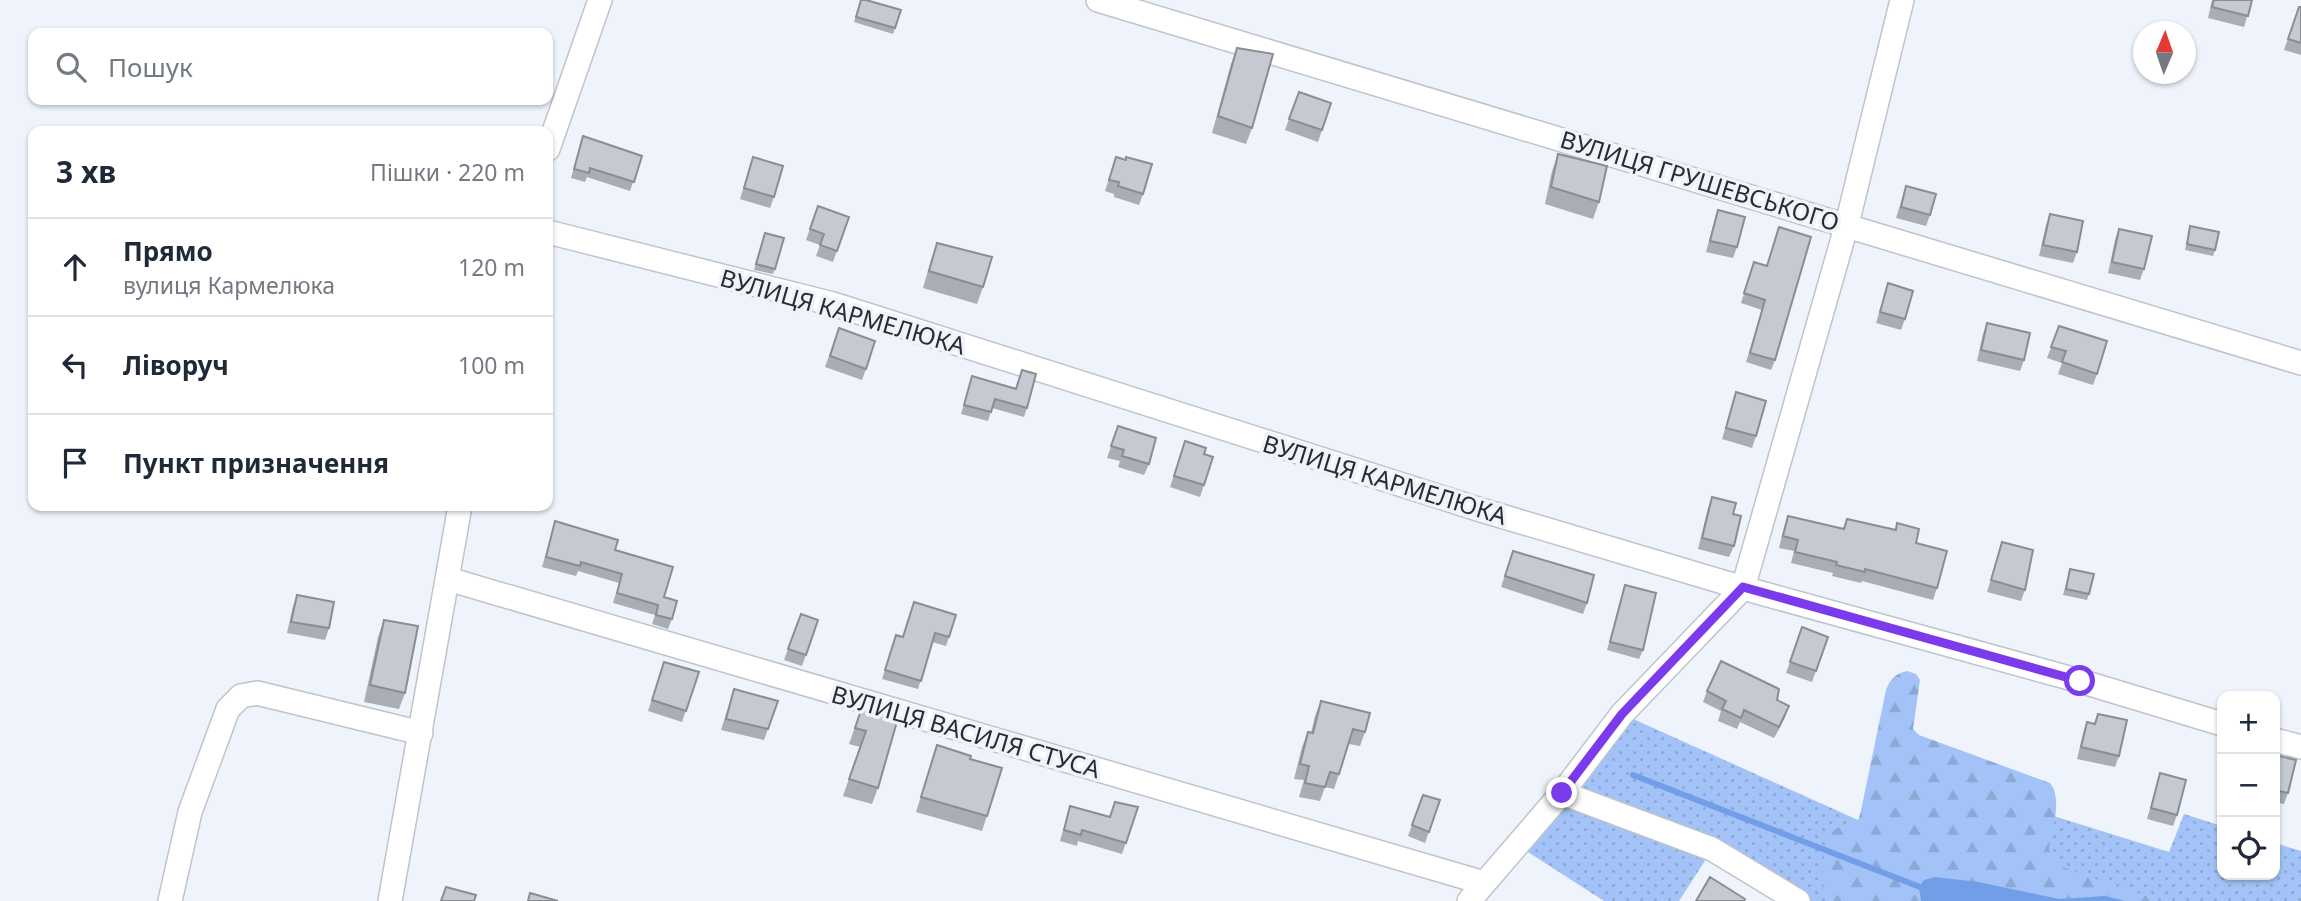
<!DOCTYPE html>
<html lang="uk">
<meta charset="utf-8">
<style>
:root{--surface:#fff;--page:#f2f2f3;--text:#1f2937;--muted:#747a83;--line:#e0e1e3}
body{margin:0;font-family:"Noto Sans",sans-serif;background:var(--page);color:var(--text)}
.controls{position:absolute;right:21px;bottom:21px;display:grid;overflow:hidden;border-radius:14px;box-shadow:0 2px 5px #0004}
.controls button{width:63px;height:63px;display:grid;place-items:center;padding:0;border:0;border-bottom:2px solid var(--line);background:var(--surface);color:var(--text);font:35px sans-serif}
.compass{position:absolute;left:2133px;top:21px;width:63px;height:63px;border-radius:50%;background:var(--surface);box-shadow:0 2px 5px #0004;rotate:2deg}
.stop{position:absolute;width:21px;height:21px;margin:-16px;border:5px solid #7c3aed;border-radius:50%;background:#fff}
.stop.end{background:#7c3aed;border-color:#fff;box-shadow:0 2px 7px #0008}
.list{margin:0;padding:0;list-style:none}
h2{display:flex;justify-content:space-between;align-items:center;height:91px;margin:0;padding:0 28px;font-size:30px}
h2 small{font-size:23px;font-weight:400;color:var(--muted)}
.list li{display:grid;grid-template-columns:46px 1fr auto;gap:21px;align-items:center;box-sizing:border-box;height:98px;padding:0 28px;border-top:2px solid var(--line)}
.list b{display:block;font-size:26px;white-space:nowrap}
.list p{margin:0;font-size:23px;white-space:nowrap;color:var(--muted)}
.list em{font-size:23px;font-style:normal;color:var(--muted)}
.icon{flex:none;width:38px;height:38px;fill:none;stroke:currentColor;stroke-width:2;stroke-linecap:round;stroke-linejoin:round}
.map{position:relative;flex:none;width:2301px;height:901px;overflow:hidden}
.search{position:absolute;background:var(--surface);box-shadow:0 2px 5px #0004;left:28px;top:28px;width:525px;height:77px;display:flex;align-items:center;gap:18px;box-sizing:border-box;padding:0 24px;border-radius:14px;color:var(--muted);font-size:26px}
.panel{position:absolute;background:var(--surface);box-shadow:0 2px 5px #0004;left:28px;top:126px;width:525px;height:385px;border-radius:14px}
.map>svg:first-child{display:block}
.grass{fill:url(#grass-dots)}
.forest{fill:url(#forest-firs)}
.water{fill:#719ee6}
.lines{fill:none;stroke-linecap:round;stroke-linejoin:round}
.stream{stroke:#719ee6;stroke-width:6}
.street-casing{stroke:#bfc4cc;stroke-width:26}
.street{stroke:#fff;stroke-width:23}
.wall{fill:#a9adb4}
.shaded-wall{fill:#8a8d92}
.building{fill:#c5c9d1;stroke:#8a8d92;stroke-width:2}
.route{stroke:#7c3aed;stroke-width:9}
.labels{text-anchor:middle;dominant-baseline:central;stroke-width:7;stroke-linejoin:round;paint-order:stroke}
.street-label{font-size:24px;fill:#2a2c2f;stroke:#eef3fc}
</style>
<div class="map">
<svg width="2301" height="901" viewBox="0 0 2301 901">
<defs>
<pattern id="grass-dots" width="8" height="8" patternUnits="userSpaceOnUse" patternTransform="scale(1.75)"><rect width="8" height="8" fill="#a3c3f8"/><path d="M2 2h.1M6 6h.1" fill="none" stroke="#8ca8d5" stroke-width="1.8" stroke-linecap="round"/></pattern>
<pattern id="forest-firs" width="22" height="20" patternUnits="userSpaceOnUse" patternTransform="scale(1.75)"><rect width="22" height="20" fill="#a3c3f8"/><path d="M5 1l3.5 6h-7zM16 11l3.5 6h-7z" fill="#8ca8d5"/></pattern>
</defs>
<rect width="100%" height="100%" fill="#eef3fc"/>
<path class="grass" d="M1622 714 1858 820 1878 761 2169 852 2184 814 2222 826V875H2275V843L2301 851V901H1798L1712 850 1679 901H1604L1517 845Z"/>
<path class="forest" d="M1907 671 1916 674 1920 680 1913 729 1919 735 2050 783C2063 799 2052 830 2049 849 2052 858 2057 862 2065 868L2159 901H1827C1821 887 1821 841 1833 831 1839 825 1851 823 1859 820L1886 690C1891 678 1895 674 1907 671Z"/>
<path class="water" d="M1935 877 1978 882 2059 899 2105 896 2125 901H1921L1919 887 1924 880Z"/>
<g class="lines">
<path class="stream" d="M1633 775 1925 889"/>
<g class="street-casing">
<path id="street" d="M1098 0 2301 363
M548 149 600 0
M548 232 833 304 1481 510 1743 588 2080 681 2222 724
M448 579 1484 883
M2275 740 2301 747
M1562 793 1712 849 1798 901
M170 901 190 812 228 709 241 696 257 693 421 733
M390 901 460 506
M1469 901 1562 793 1622 714 1743 588 1847 224 1902 0"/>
</g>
<use href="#street" class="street"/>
</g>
<path class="wall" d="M861 0 901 10 893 34 854 22Z
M2212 0H2252L2244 27 2208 18Z
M2299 7H2301V55L2284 50Z
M1237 48 1252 128 1246 144 1212 133 1231 64Z
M1299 92 1331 103 1318 142 1285 130Z
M583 136 642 156 630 191 587 177 585 182 571 178Z
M1558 154 1599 202 1593 219 1545 204 1552 171Z
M753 157 774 197 770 208 740 199Z
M1116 157 1143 194 1139 205 1114 197V194L1105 191Z
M1906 186 1930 215 1926 226 1896 218Z
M818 206 849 217 833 262 816 256 820 245 806 240Z
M1718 210 1737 247 1733 258 1706 252 1714 222Z
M2050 214 2077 252 2073 263 2039 256 2046 225Z
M2190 226 2215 250 2213 256 2185 250Z
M2119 229 2144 269 2140 280 2108 273 2115 240Z
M763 239 775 269 773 274 754 270Z
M937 243 983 287 977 304 923 288 931 260Z
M1754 262 1766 266 1775 360 1771 370 1746 362 1762 310 1741 303Z
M1888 283 1905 319 1901 330 1876 323Z
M1987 323 2024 360 2020 371 1977 361 1983 334Z
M2059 326 2097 374 2093 385 2058 374 2062 363 2047 358Z
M839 328 866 369 862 380 825 367Z
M1022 370 1027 408 1024 417 992 408 988 421 961 414 972 376 1016 388Z
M1736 392 1756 436 1752 448 1722 439Z
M1118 426 1149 464 1144 475 1118 467 1120 461 1107 458Z
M1185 441 1204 454V485L1200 497 1170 487Z
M1712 497 1733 514 1734 546 1729 557 1698 549 1708 508Z
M1788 516 1843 529 1847 519 1895 530 1897 523 1916 543 1937 588 1933 600 1862 581 1861 583 1832 576 1833 573 1791 563 1794 551 1779 548 1784 527Z
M555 521 615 550 664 597 672 619 668 629 652 624 655 615 613 603 619 583 578 571 576 576 542 567Z
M2002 542 2025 590 2021 601 1987 592Z
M1513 551 1587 603 1583 614 1501 587Z
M2070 569 2089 594 2087 600 2063 595Z
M1625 585 1643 650 1639 659 1607 650Z
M297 595 329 628 325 640 287 633 293 606Z
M911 611 949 637 946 646 932 642 918 689 882 679 896 635 903 637Z
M801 614 818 620 802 666 784 660Z
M384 620 405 693 399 709 364 702 378 637Z
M1802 627 1828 637 1812 682 1786 673Z
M664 662 699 672 682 722 648 711Z
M734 689 778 701 764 740 721 730Z
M1707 691 1777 700 1785 717 1774 738 1740 722 1737 729 1718 721 1721 711 1703 702Z
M1321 701 1365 732 1360 746 1349 744 1334 789 1325 787 1320 801 1299 797 1304 780 1294 779 1302 747 1308 732 1311 733 1315 716Z
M862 707 878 788 872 804 843 796 860 747 849 744Z
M2098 714 2119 756 2115 767 2077 759 2083 734 2087 722 2094 724Z
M937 745 970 759 987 816 982 831 916 812Z
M2275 755 2288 793 2284 804 2275 802Z
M2160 773 2177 815 2173 826 2147 819Z
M1423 795 1440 800 1425 843 1408 836Z
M1115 802 1138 807 1122 854 1078 841 1077 846 1060 841 1070 806 1110 817Z"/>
<path class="shaded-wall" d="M1789 706 1785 717 1774 738 1779 727Z"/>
<path class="building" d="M861 0H866L901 10 895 28 856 17Z
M2214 0H2252L2248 16 2212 7Z
M2299 7H2301V43L2288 39Z
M1237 48 1273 54 1252 128 1218 116Z
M1299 92 1331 103 1322 130 1289 119Z
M583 136 642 156 634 182 590 168 589 173 574 169Z
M1558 154 1607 166 1599 202 1551 187Z
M753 157 783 166 774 197 744 188Z
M1116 157 1126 160V157L1152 164 1143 194 1118 186 1119 182 1109 180Z
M1906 186 1936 194 1930 215 1901 207Z
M818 206 849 217 837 251 820 245 824 234 810 229Z
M1718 210 1745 217 1737 247 1710 241Z
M2050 214 2083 221 2077 252 2043 245Z
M2190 226 2219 232 2215 250 2187 244Z
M1779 227 1811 237 1775 360 1750 353 1765 300 1744 293 1754 262 1767 266Z
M2119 229 2152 236 2144 269 2112 262Z
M765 233 784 238 775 269 756 264Z
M937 243 992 257 983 287 929 271Z
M1888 283 1913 291 1905 319 1880 312Z
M1987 323 2030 333 2024 360 1981 350Z
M2059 326 2107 341 2097 374 2062 362 2066 351 2051 347Z
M839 328 875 341 866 369 830 356Z
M1022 370 1036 374 1027 408 995 399 991 412 964 405 972 376 1016 389Z
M1736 392 1766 401 1756 436 1726 428Z
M1118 426 1156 438 1149 464 1122 456 1124 450 1111 446Z
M1185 441 1206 448 1204 454 1213 457 1204 485 1174 476Z
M1712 497 1736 503 1733 514 1741 516 1734 546 1702 538Z
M1788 516 1844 529 1847 519 1896 530 1897 523 1919 529 1916 543 1947 551 1937 588 1865 569V572L1836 565 1837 562 1795 552 1798 540 1783 536Z
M555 521 618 540 615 550 673 567 664 597 677 601 672 619 656 615 658 605 617 593 622 574 581 562 580 566 546 557Z
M2002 542 2033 550 2025 590 1991 580Z
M1513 551 1594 575 1587 603 1505 576Z
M2070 569 2094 574 2089 594 2066 589Z
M1625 585 1656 593 1643 650 1610 642Z
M297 595 334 602 329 628 291 622Z
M914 602 956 615 949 637 935 633 921 681 885 670 896 635 903 637Z
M801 614 818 620 806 655 788 649Z
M384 620 418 626 405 693 370 685Z
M1802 627 1828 637 1816 671 1790 662Z
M1721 661 1779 689 1777 700 1789 706 1779 727 1744 710 1741 718 1722 709 1726 701 1707 691Z
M664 662 699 672 686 711 652 700Z
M734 689 778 701 768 729 726 719Z
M1321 701 1370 713 1365 732 1353 729 1339 774 1330 772 1325 787 1305 783 1309 766 1300 764 1308 732 1313 733Z
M862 707 898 718 878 788 849 779 866 731 855 728Z
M2098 714 2127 720 2119 756 2081 747 2087 722 2095 724Z
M937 745 971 756 970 759 1002 768 987 816 921 797Z
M2275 755 2296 760 2288 793 2275 790Z
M2160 773 2186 780 2177 815 2151 808Z
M1423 795 1440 800 1429 832 1412 825Z
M1115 802 1138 807 1126 843 1082 830 1081 835 1064 830 1070 806 1110 817Z
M1710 877 1745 899 1744 901H1696Z
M446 887 476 895 474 901H441Z
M530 893 558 901H528Z"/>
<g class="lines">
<path class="route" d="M1562 793 1622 714 1743 587 2080 681"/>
</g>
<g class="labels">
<g class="street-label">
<text transform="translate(1700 180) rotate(17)">ВУЛИЦЯ ГРУШЕВСЬКОГО</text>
<text transform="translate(843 311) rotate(16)">ВУЛИЦЯ КАРМЕЛЮКА</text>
<text transform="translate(1385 479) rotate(17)">ВУЛИЦЯ КАРМЕЛЮКА</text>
<text transform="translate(966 731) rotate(16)">ВУЛИЦЯ ВАСИЛЯ СТУСА</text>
</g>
</g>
</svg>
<div class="controls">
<button>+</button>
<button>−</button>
<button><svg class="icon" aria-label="locate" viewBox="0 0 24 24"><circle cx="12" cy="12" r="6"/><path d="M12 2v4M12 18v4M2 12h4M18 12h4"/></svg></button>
</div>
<svg class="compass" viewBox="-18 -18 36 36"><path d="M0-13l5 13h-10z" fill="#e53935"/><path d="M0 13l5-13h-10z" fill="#747a83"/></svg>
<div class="stop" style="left:2080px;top:681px"></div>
<div class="stop end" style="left:1562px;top:793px"></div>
<div class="search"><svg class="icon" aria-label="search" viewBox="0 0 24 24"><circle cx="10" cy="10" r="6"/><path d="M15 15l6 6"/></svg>Пошук</div>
<section class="panel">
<h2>3 хв<small>Пішки · 220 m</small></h2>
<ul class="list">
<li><svg class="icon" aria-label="ahead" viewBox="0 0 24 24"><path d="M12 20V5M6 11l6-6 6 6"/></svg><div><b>Прямо</b><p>вулиця Кармелюка</p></div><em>120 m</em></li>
<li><svg class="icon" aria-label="left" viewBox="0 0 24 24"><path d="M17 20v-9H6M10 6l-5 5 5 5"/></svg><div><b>Ліворуч</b></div><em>100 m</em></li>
<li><svg class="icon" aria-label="arrive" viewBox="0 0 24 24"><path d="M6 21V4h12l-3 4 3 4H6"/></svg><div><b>Пункт призначення</b></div></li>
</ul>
</section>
</div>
